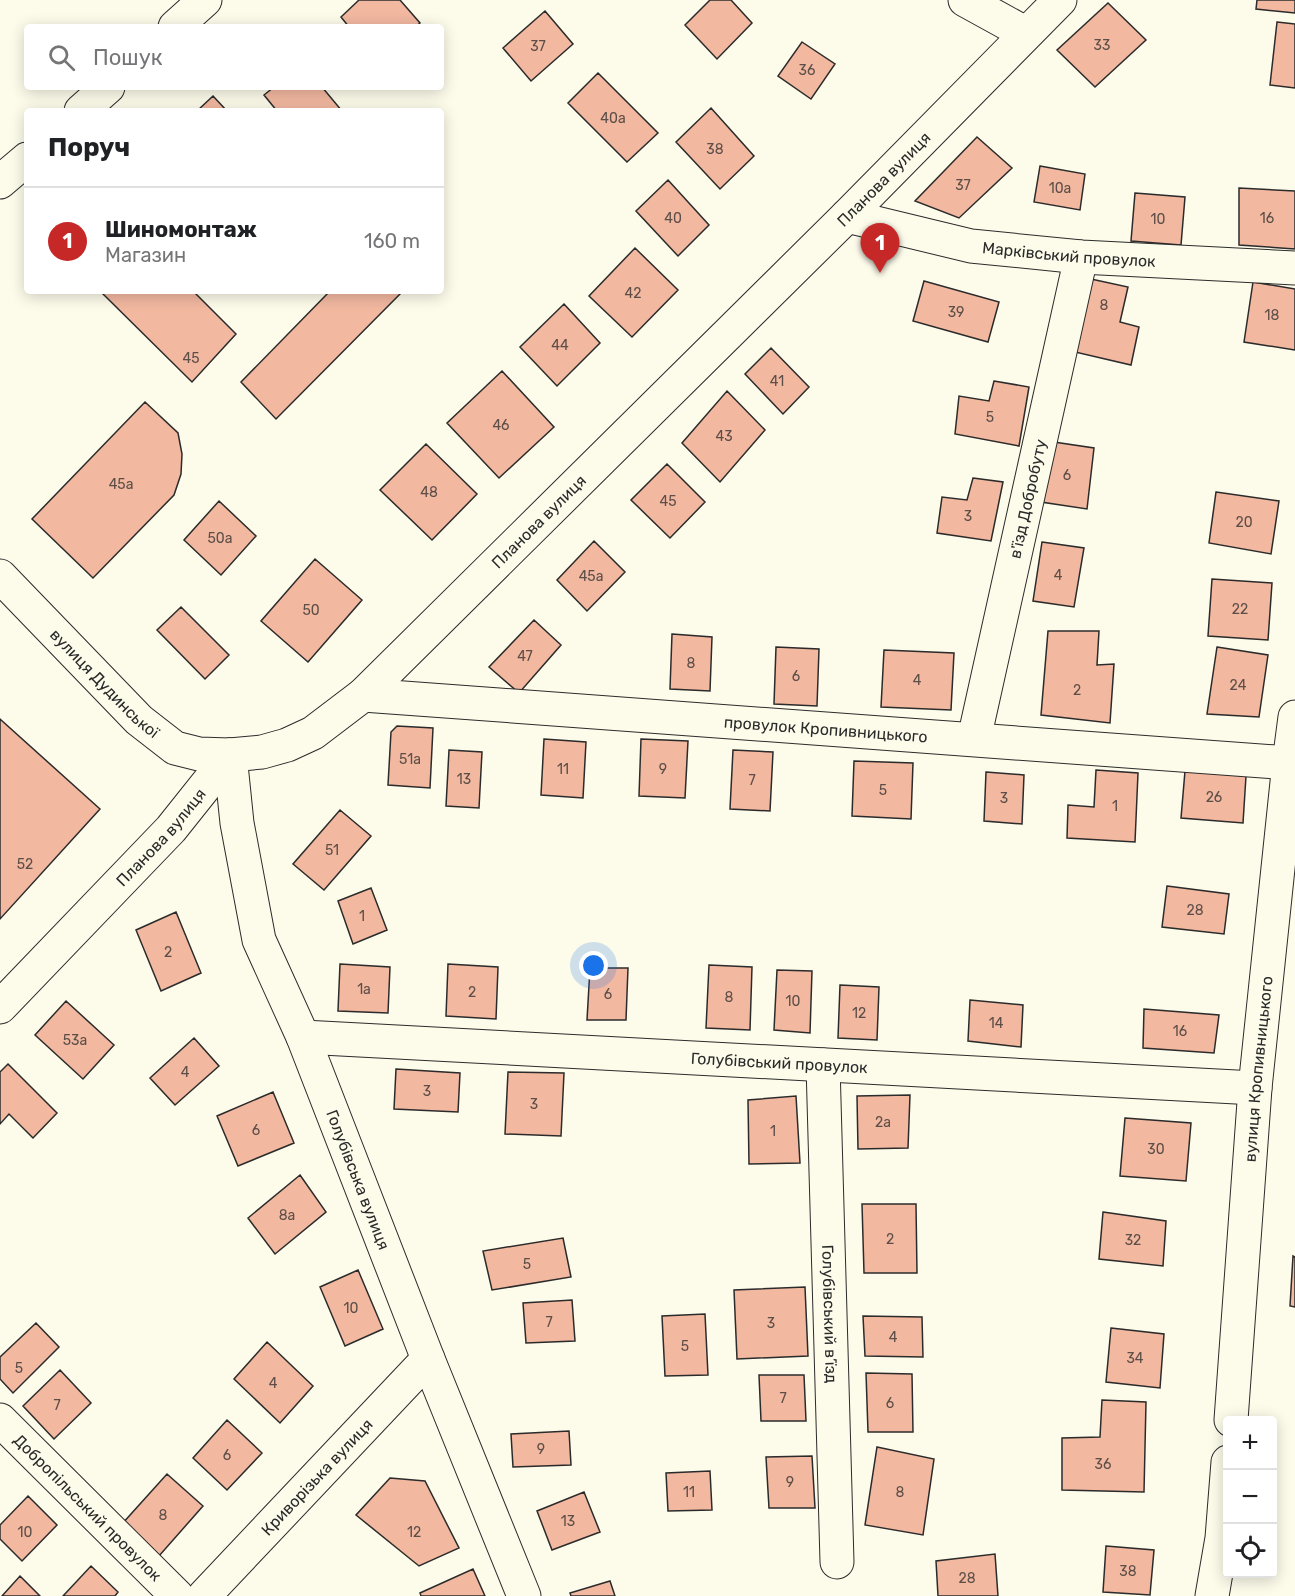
<!DOCTYPE html>
<html lang="uk">
<meta charset="utf-8">
<style>
:root{--surface:#fff;--page:#f6f6f6;--text:#202124;--muted:#757577;--line:#e0e0e0;--accent:#c62828}
body{margin:0;font-family:Rubik,sans-serif;background:var(--page);color:var(--text)}
.controls{position:absolute;right:18px;bottom:18px;display:grid;overflow:hidden;border-radius:6px;box-shadow:0 3px 15px #0003}
.controls button{width:54px;height:54px;display:grid;place-items:center;padding:0;border:0;border-bottom:2px solid var(--line);background:var(--surface);color:var(--text);font:30px sans-serif}
.you{position:absolute;left:594px;top:966px;width:21px;height:21px;margin:-15px;border:4px solid #fff;border-radius:50%;background:#1a73e8;box-shadow:0 0 0 9px #1a73e833}
.badge{display:grid;place-items:center;width:39px;height:39px;border-radius:50%;background:var(--accent);color:#fff;font-size:20px;font-weight:700}
.pin{position:absolute;translate:-50% -50px;filter:drop-shadow(0 2px 3px #0008)}
.pin::after{content:'';position:absolute;top:32px;width:21px;height:18px;background:inherit;clip-path:polygon(0 0,100% 0,50% 100%)}
.list{margin:0;padding:0;list-style:none}
h2{display:flex;justify-content:space-between;align-items:center;height:78px;margin:0;padding:0 24px;font-size:26px}
h2 small{font-size:20px;font-weight:400;color:var(--muted)}
.list li{display:grid;grid-template-columns:39px 1fr auto;gap:18px;align-items:center;box-sizing:border-box;height:108px;padding:0 24px;border-top:2px solid var(--line)}
.list b{display:block;font-size:22px;white-space:nowrap}
.list p{margin:0;font-size:20px;white-space:nowrap;color:var(--muted)}
.list em{font-size:20px;font-style:normal;color:var(--muted)}
.icon{flex:none;width:33px;height:33px;fill:none;stroke:currentColor;stroke-width:2;stroke-linecap:round;stroke-linejoin:round}
.map{position:relative;flex:none;width:1295px;height:1596px;overflow:hidden}
.search{position:absolute;background:var(--surface);box-shadow:0 3px 15px #0003;left:24px;top:24px;width:420px;height:66px;display:flex;align-items:center;gap:15px;box-sizing:border-box;padding:0 21px;border-radius:6px;color:var(--muted);font-size:22px}
.panel{position:absolute;background:var(--surface);box-shadow:0 3px 15px #0003;left:24px;top:108px;width:420px;height:186px;border-radius:6px}
.map>svg:first-child{display:block}
.building{fill:#f2b8a0;stroke:#2b2b2b;stroke-width:1.5}
.lines{fill:none;stroke-linecap:round;stroke-linejoin:round}
.minor-casing{stroke:#2b2b2b;stroke-width:35}
.major-casing{stroke:#2b2b2b;stroke-width:35}
.minor{stroke:#fdfbea;stroke-width:33}
.major{stroke:#fdfbea;stroke-width:33}
.labels{text-anchor:middle;dominant-baseline:central;stroke-width:4.5;stroke-linejoin:round;paint-order:stroke}
.number-label{font-size:14px;fill:#5d4e48}
.street-label{font-size:16px;fill:#2b2b2b;stroke:#fdfbea}
</style>
<div class="map">
<svg width="1295" height="1596" viewBox="0 0 1295 1596">
<rect width="100%" height="100%" fill="#fdfbea"/>
<path class="building" d="M359 0H400L420 23 415 27H349L341 17Z
M710 0H731L752 23 717 59 685 25Z
M1257 0H1295V13L1256 9Z
M1108 3 1146 40 1095 87 1057 50Z
M545 11 573 44 531 81 503 48Z
M1277 22 1295 24V88L1270 85Z
M802 42 835 64 811 99 778 76Z
M598 73 658 133 627 162 568 103Z
M274 87H322L342 111H277L264 95Z
M213 96 227 111H197Z
M711 108 754 156 720 189 676 142Z
M977 137 1012 168 959 218 915 201Z
M1040 166 1085 174 1080 210 1034 202Z
M668 180 709 225 678 256 636 211Z
M1239 188 1295 191V249L1239 245Z
M1135 193 1185 197 1181 245 1131 241Z
M635 248 678 290 632 337 589 296Z
M1091 279 1128 287 1120 322 1139 327 1131 365 1075 352Z
M924 281 999 302 988 342 913 321Z
M1253 282 1295 289V350L1244 342Z
M100 291H193L236 334 192 382Z
M330 291H403L276 419 241 382Z
M564 304 600 343 557 386 520 347Z
M771 348 809 387 783 414 745 374Z
M502 371 554 427 499 478 447 423Z
M994 381 1029 387 1019 446 955 434 959 396 989 401Z
M727 391 765 430 720 482 682 443Z
M145 402 178 433 182 454 181 474 174 495 93 578 32 519Z
M1047 441 1094 448 1087 509 1041 502Z
M426 444 477 494 432 540 380 490Z
M667 464 705 502 670 538 631 500Z
M973 478 1003 482 991 541 937 533 942 497 967 500Z
M1216 492 1279 501 1271 554 1209 543Z
M219 501 256 536 221 575 184 540Z
M594 541 625 572 587 611 557 580Z
M1042 542 1084 548 1074 607 1033 601Z
M315 559 362 600 308 662 261 621Z
M1212 579 1272 583 1268 640 1208 636Z
M181 607 229 655 205 679 157 630Z
M534 620 561 645 519 693 489 667Z
M1048 631H1099L1097 665 1114 664 1110 723 1041 715Z
M672 634 712 637 710 691 670 689Z
M776 647 819 649 817 706 774 704Z
M1217 647 1268 655 1259 717 1207 714Z
M884 650 954 653 951 710 881 707Z
M0 719 100 809 0 919Z
M397 726 433 728 430 788 388 785 391 732Z
M544 739 586 742 583 798 541 795Z
M641 739 688 741 685 798 639 796Z
M449 750 482 752 479 808 446 806Z
M733 750 773 752 770 811 730 809Z
M854 761 913 763 911 819 852 816Z
M1096 770 1138 773 1135 842 1067 838 1068 805 1094 807Z
M1185 771 1246 776 1243 823 1181 818Z
M986 772 1024 775 1022 824 984 821Z
M340 810 371 836 324 890 293 864Z
M1167 886 1229 894 1224 934 1162 927Z
M371 888 387 930 353 944 338 901Z
M176 912 201 973 161 991 136 930Z
M340 964 390 967 388 1013 338 1011Z
M448 964 498 967 496 1019 446 1016Z
M709 965 752 967 750 1030 706 1028Z
M590 968H628L626 1020H587Z
M777 970 812 971 810 1033 774 1030Z
M840 985 879 987 877 1040 838 1038Z
M970 1000 1023 1005 1021 1047 968 1041Z
M66 1001 114 1045 83 1079 35 1035Z
M1144 1009 1219 1015 1214 1053 1143 1048Z
M194 1038 219 1066 175 1105 150 1078Z
M8 1064 57 1113 33 1138 9 1114 0 1124V1072Z
M396 1069 460 1073 458 1112 394 1109Z
M508 1072 564 1073 561 1136 505 1134Z
M273 1092 294 1143 238 1166 217 1116Z
M910 1095 908 1148 858 1149 857 1096Z
M796 1096 800 1163 749 1164 748 1100Z
M1125 1118 1191 1123 1186 1181 1120 1176Z
M300 1175 326 1212 275 1254 248 1218Z
M862 1204H916L917 1273H864Z
M1103 1212 1166 1221 1163 1266 1099 1259Z
M563 1238 571 1277 492 1290 483 1251Z
M1293 1256 1295 1257V1307L1290 1306Z
M358 1270 383 1329 345 1346 320 1287Z
M805 1287 808 1356 737 1359 734 1290Z
M572 1300 575 1341 526 1343 523 1303Z
M705 1314 708 1375 665 1376 662 1316Z
M863 1316 922 1317 923 1357 865 1356Z
M36 1323 59 1347 13 1393 0 1379V1357Z
M1111 1328 1164 1334 1160 1388 1106 1382Z
M267 1342 313 1386 280 1423 234 1379Z
M60 1370 91 1403 54 1439 23 1406Z
M866 1373 912 1374 913 1432H868Z
M759 1375H804L806 1421H761Z
M1102 1400 1146 1402 1144 1492 1062 1490V1438L1100 1437Z
M227 1420 262 1453 227 1490 193 1458Z
M569 1431 571 1465 513 1467 511 1434Z
M877 1447 934 1459 923 1535 865 1525Z
M812 1456 815 1508H769L766 1457Z
M710 1471 712 1510 668 1511 666 1473Z
M167 1474 203 1506 159 1556 122 1524Z
M390 1478 425 1481 459 1548 419 1566 356 1515Z
M584 1492 600 1532 552 1550 537 1511Z
M28 1496 57 1525 22 1561 0 1539V1525Z
M1106 1546 1154 1550 1150 1595 1103 1592Z
M995 1554 998 1596H938L936 1561Z
M91 1566 118 1592 115 1596H63Z
M473 1569 485 1596H421L420 1593Z
M20 1576 40 1596H2Z
M610 1581 615 1596H571L570 1593Z"/>
<g class="lines">
<g class="minor-casing">
<g id="minor">
<path d="M965 0 1025 33"/>
<path id="s1" d="M847 216 971 246 1081 257 1295 268"/>
<path id="s2" d="M363 695 1289 763"/>
<path id="s3" d="M974 739 1081 257"/>
<path id="s4" d="M230 755 237 823 259 940 303 1037 428 1359 524 1596"/>
<path id="s5" d="M0 1007 171 829 230 755"/>
<path id="s6" d="M303 1037 1255 1088"/>
<path id="s7" d="M823 1065 837 1562"/>
<path id="s8" d="M0 1420 177 1596"/>
<path id="s9" d="M1231 1420 1255 1088 1289 763 1295 717"/>
<path id="s10" d="M204 1596 428 1359"/>
<path d="M1212 1596 1222 1538 1228 1462"/>
</g>
</g>
<g class="major-casing">
<g id="major">
<path d="M175 27 205 0"/>
<path d="M81 111 108 87"/>
<path d="M0 182 27 159"/>
<path id="s11" d="M0 576 139 720 175 748 199 754 230 755 262 752 287 745 313 733 363 695 847 216 1060 0"/>
</g>
</g>
<use href="#minor" class="minor"/>
<use href="#major" class="major"/>
</g>
<g class="labels">
<g class="number-label">
<text x="1102" y="45">33</text>
<text x="538" y="46">37</text>
<text x="807" y="70">36</text>
<text x="613" y="118">40а</text>
<text x="715" y="149">38</text>
<text x="963" y="185">37</text>
<text x="1060" y="188">10а</text>
<text x="673" y="218">40</text>
<text x="1267" y="218">16</text>
<text x="1158" y="219">10</text>
<text x="633" y="293">42</text>
<text x="1104" y="305">8</text>
<text x="956" y="312">39</text>
<text x="1272" y="315">18</text>
<text x="560" y="345">44</text>
<text x="191" y="358">45</text>
<text x="777" y="381">41</text>
<text x="990" y="417">5</text>
<text x="501" y="425">46</text>
<text x="724" y="436">43</text>
<text x="1067" y="475">6</text>
<text x="121" y="484">45а</text>
<text x="429" y="492">48</text>
<text x="668" y="501">45</text>
<text x="968" y="516">3</text>
<text x="1244" y="522">20</text>
<text x="220" y="538">50а</text>
<text x="1058" y="575">4</text>
<text x="591" y="576">45а</text>
<text x="1240" y="609">22</text>
<text x="311" y="610">50</text>
<text x="525" y="656">47</text>
<text x="691" y="663">8</text>
<text x="796" y="676">6</text>
<text x="917" y="680">4</text>
<text x="1238" y="685">24</text>
<text x="1077" y="690">2</text>
<text x="410" y="759">51а</text>
<text x="563" y="769">11</text>
<text x="663" y="769">9</text>
<text x="464" y="779">13</text>
<text x="752" y="780">7</text>
<text x="883" y="790">5</text>
<text x="1214" y="797">26</text>
<text x="1004" y="798">3</text>
<text x="1115" y="806">1</text>
<text x="332" y="850">51</text>
<text x="25" y="864">52</text>
<text x="1195" y="910">28</text>
<text x="362" y="916">1</text>
<text x="168" y="952">2</text>
<text x="364" y="989">1а</text>
<text x="472" y="992">2</text>
<text x="608" y="994">6</text>
<text x="729" y="997">8</text>
<text x="793" y="1001">10</text>
<text x="859" y="1013">12</text>
<text x="996" y="1023">14</text>
<text x="1180" y="1031">16</text>
<text x="75" y="1040">53а</text>
<text x="185" y="1072">4</text>
<text x="427" y="1091">3</text>
<text x="534" y="1104">3</text>
<text x="883" y="1122">2а</text>
<text x="256" y="1130">6</text>
<text x="773" y="1131">1</text>
<text x="1156" y="1149">30</text>
<text x="287" y="1215">8а</text>
<text x="890" y="1239">2</text>
<text x="1133" y="1240">32</text>
<text x="527" y="1264">5</text>
<text x="351" y="1308">10</text>
<text x="549" y="1322">7</text>
<text x="771" y="1323">3</text>
<text x="893" y="1337">4</text>
<text x="685" y="1346">5</text>
<text x="1135" y="1358">34</text>
<text x="19" y="1368">5</text>
<text x="273" y="1383">4</text>
<text x="783" y="1398">7</text>
<text x="890" y="1403">6</text>
<text x="57" y="1405">7</text>
<text x="541" y="1449">9</text>
<text x="227" y="1455">6</text>
<text x="1103" y="1464">36</text>
<text x="790" y="1482">9</text>
<text x="689" y="1492">11</text>
<text x="900" y="1492">8</text>
<text x="163" y="1515">8</text>
<text x="568" y="1521">13</text>
<text x="25" y="1532">10</text>
<text x="414" y="1532">12</text>
<text x="1128" y="1571">38</text>
<text x="967" y="1578">28</text>
</g>
<g class="street-label">
<text stroke="none"><textPath href="#s11" startOffset="1184">Планова вулиця</textPath></text>
<text stroke="none"><textPath href="#s1" startOffset="226">Марківський провулок</textPath></text>
<text stroke="none"><textPath href="#s3" startOffset="246">в'їзд Добробуту</textPath></text>
<text stroke="none"><textPath href="#s11" startOffset="698">Планова вулиця</textPath></text>
<text stroke="none"><textPath href="#s11" startOffset="150">вулиця Дудинської</textPath></text>
<text stroke="none"><textPath href="#s2" startOffset="464">провулок Кропивницького</textPath></text>
<text stroke="none"><textPath href="#s5" startOffset="234">Планова вулиця</textPath></text>
<text stroke="none"><textPath href="#s6" startOffset="477">Голубівський провулок</textPath></text>
<text stroke="none"><textPath href="#s9" startOffset="352">вулиця Кропивницького</textPath></text>
<text stroke="none"><textPath href="#s4" startOffset="447">Голубівська вулиця</textPath></text>
<text stroke="none"><textPath href="#s7" startOffset="249">Голубівський в’їзд</textPath></text>
<text stroke="none"><textPath href="#s10" startOffset="164">Криворізька вулиця</textPath></text>
<text stroke="none"><textPath href="#s8" startOffset="124">Добропільський провулок</textPath></text>
</g>
</g>
</svg>
<div class="controls">
<button>+</button>
<button>−</button>
<button><svg class="icon" aria-label="locate" viewBox="0 0 24 24"><circle cx="12" cy="12" r="6"/><path d="M12 2v4M12 18v4M2 12h4M18 12h4"/></svg></button>
</div>
<div class="you"></div>
<div class="pin badge" style="left:880px;top:273px">1</div>
<div class="search"><svg class="icon" aria-label="search" viewBox="0 0 24 24"><circle cx="10" cy="10" r="6"/><path d="M15 15l6 6"/></svg>Пошук</div>
<section class="panel">
<h2>Поруч<small></small></h2>
<ul class="list">
<li><span class="badge">1</span><div><b>Шиномонтаж</b><p>Магазин</p></div><em>160 m</em></li>
</ul>
</section>
</div>
